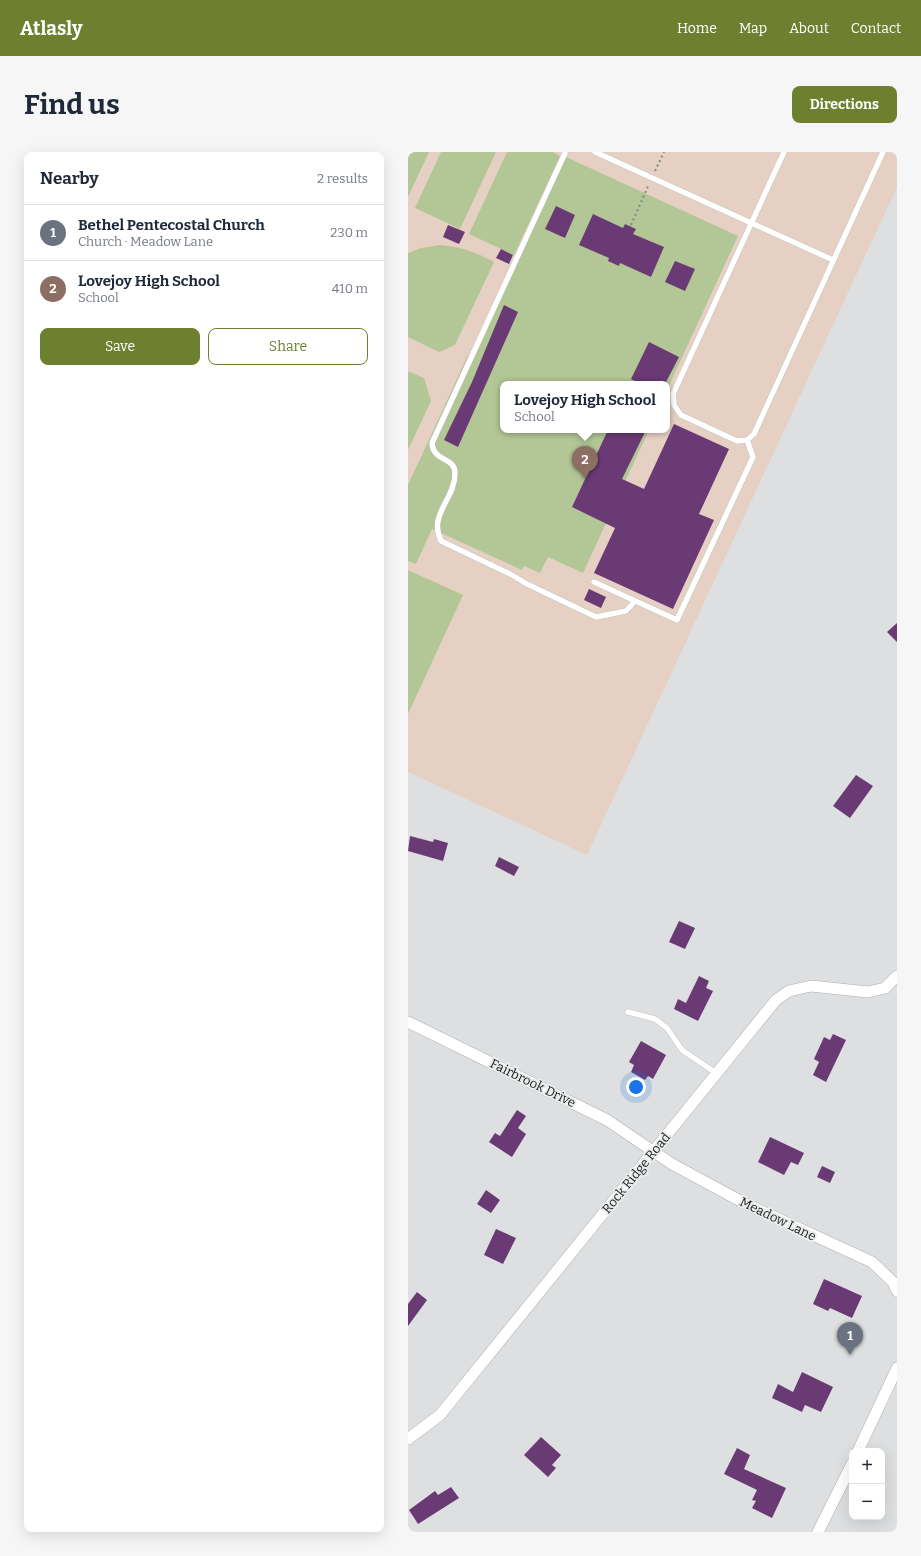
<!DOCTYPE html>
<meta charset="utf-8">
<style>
:root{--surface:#fff;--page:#f6f6f7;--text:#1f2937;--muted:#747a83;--line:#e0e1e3;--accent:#6e8030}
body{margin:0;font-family:Bitter,serif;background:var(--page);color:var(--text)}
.controls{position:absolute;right:12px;bottom:12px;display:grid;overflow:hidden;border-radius:8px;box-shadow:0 4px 16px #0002}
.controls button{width:36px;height:36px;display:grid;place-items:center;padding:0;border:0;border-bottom:1px solid var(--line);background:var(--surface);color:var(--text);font:20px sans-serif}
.you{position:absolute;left:228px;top:935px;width:14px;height:14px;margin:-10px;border:3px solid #fff;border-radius:50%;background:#1a73e8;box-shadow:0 0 0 6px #1a73e833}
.badge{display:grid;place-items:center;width:26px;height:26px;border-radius:50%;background:var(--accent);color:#fff;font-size:13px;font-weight:700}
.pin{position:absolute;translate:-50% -33px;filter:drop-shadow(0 1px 2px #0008)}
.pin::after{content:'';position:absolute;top:21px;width:14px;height:12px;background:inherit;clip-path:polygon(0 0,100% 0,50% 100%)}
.popup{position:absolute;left:92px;top:229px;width:170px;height:52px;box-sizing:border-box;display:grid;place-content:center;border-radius:8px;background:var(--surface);filter:drop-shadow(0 1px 3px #0005);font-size:13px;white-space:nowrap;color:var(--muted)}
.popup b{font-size:15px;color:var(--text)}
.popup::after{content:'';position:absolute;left:50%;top:100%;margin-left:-8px;border:8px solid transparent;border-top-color:var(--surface)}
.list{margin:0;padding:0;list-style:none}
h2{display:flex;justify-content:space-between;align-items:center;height:52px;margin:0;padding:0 16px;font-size:17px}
h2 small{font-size:13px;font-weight:400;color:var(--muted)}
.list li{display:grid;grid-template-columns:26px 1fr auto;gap:12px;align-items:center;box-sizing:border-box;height:56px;padding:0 16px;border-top:1px solid var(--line)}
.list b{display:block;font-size:15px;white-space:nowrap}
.list p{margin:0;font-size:13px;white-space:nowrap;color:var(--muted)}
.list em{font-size:13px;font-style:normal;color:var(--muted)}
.actions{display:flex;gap:8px;padding:12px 16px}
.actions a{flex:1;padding:9px 0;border:1px solid var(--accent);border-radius:8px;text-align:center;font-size:14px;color:var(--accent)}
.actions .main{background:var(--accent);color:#fff}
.map{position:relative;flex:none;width:489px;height:1380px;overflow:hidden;border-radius:8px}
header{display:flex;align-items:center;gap:24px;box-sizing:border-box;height:56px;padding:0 20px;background:var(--accent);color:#fff}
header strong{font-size:19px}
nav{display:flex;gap:22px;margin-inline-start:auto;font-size:14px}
.intro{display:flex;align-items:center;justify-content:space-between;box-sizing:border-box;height:96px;padding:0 24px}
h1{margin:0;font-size:28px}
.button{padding:10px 18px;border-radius:8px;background:var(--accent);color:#fff;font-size:14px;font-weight:700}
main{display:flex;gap:24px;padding:0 24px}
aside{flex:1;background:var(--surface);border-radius:8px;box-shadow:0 4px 16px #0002}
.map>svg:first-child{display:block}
.education{fill:#e6d0c3;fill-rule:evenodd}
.green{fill:#b3c796}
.building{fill:#6a3a74}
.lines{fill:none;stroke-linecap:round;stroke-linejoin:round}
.service-casing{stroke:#adafb0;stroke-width:6}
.minor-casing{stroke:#adafb0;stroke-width:12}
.path{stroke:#858686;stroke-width:2;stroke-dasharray:2 3;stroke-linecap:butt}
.service{stroke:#fff;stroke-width:5.5}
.minor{stroke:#fff;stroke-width:11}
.labels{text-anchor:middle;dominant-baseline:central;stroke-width:4;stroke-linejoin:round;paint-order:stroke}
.street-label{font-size:13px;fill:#202121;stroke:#ebeced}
</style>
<header>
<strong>Atlasly</strong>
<nav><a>Home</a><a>Map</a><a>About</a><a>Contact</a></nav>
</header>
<div class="intro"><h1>Find us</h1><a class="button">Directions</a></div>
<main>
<aside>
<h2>Nearby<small>2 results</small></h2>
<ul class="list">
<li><span class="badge" style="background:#6b7280">1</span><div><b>Bethel Pentecostal Church</b><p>Church · Meadow Lane</p></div><em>230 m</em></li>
<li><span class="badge" style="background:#8d6e63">2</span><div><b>Lovejoy High School</b><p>School</p></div><em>410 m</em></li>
</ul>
<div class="actions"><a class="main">Save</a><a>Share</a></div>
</aside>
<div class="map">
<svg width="489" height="1380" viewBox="0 0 489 1380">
<rect width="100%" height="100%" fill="#dedfe0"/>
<path class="education" d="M0 0H489V35L179 703 0 620ZM95 232H259V278H95Z"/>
<path class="green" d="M0 0H21L0 45Z
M33 0H88L52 77 7 56Z
M99 0H145L152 4 106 103 61 82Z
M158 5 330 84 259 238V232H95V278H241L175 421 140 405 132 421 116 414 114 418 24 377 8 412 0 409V333L60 203 65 206Z
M32 93C53 95 68 100 86 110L47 193 31 200 0 185V101L13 96Z
M0 219 16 226 23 249 0 298Z
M0 418 55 443 0 562Z"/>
<path class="building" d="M148 54 167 63 157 86 137 77Z
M185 62 215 76 217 72 228 77 225 82 256 95 243 125 212 111 211 114 200 109 201 106 171 93Z
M40 73 57 80 51 92 35 85Z
M93 97 105 103 101 112 88 106Z
M267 109 287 117 277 139 257 130Z
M96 153 110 160 50 295 36 288 64 230Z
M241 190 271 205 257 232H233L223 227Z
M266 272 321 297 291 362 306 368 265 457 186 421 207 376 164 355 200 278H238L214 327 236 337Z
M181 437 198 445 193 456 176 448Z
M489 471V490L479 480Z
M448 623 465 634 442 666 425 654Z
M2 684 25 690 26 687 40 691 35 709 0 699Z
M91 705 111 715 106 724 87 714Z
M271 769 287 776 277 797 261 790Z
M291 824 301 829 298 836 305 839 290 869 266 857 270 847 278 851Z
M425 882 438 888 418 930 405 923 411 910 406 907 416 885 422 888Z
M233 889 258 903 245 927 240 924 237 928 223 920 226 913 221 910Z
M109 958 118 964 110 976 118 982 104 1005 81 990 87 981 92 984Z
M362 985 396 1001 390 1013 383 1010 376 1023 350 1010Z
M414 1014 427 1020 422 1031 409 1025Z
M78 1038 92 1048 83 1061 69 1052Z
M88 1077 108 1086 95 1112 76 1103Z
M416 1127 454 1144 444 1166 422 1156 420 1159 405 1152Z
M9 1140 19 1148 0 1174V1152Z
M394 1220 425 1235 413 1260 397 1253 394 1260 364 1246 370 1232 385 1240Z
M133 1285 153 1303 144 1313 148 1316 140 1325 116 1303Z
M329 1296 342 1303 336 1317 378 1336 364 1366 344 1356 348 1349 344 1348 349 1338 316 1322Z
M43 1335 51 1346 10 1372 1 1358 27 1339 30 1343Z"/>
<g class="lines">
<g class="service-casing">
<path id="service" d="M187 0 425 108
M376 0 265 242 266 253 273 263 329 289 339 288 346 282 475 0
M157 1 24 291C25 310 47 305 47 321 47 348 20 362 33 389L102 422 119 432 188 465 218 459 227 449
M186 430 269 468 345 305 339 288
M220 860 247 867 259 876 274 898 308 921"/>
</g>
<g class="minor-casing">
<path id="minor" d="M0 870 199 968 264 1012 338 1052 464 1110 485 1130 489 1139
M0 1287 32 1263 368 848 381 839 403 834 460 840 477 836 489 824
M450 1299 489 1216
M410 1380 444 1312"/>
</g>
<path class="path" d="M247 19 256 0
M223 73 241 32"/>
<use href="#service" class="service"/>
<use href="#minor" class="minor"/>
</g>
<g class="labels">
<g class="street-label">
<text transform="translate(125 931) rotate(26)">Fairbrook Drive</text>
<text transform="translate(228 1021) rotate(-51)">Rock Ridge Road</text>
<text transform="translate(370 1067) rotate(26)">Meadow Lane</text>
</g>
</g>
</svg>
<div class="controls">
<button>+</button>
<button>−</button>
</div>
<div class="you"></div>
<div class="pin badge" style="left:442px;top:1203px;background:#6b7280">1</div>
<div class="pin badge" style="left:177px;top:327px;background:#8d6e63">2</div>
<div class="popup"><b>Lovejoy High School</b>School</div>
</div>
</main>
